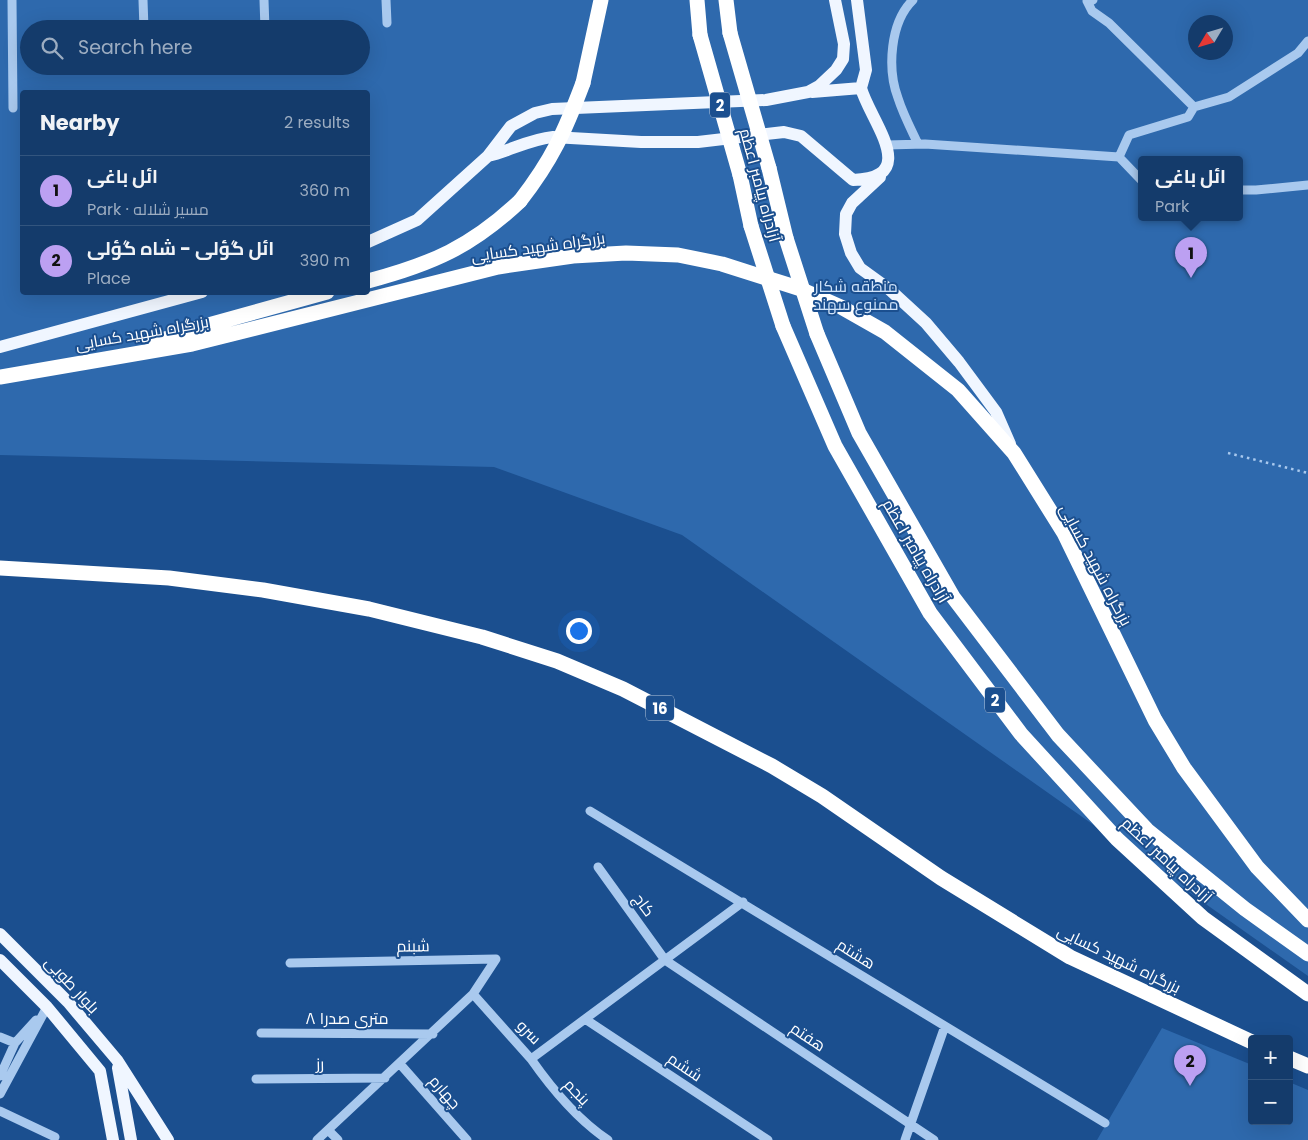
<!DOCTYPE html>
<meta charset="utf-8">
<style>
:root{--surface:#143b6b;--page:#1d4271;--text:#f1f3f6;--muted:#9dadc1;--line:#33557e;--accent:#bca0f2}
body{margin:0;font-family:Poppins,Cairo,sans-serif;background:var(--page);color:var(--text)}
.controls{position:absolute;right:15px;bottom:15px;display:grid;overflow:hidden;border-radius:5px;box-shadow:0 5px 20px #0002}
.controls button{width:45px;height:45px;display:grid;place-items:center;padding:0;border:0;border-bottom:1px solid var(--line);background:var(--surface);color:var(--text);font:25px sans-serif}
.compass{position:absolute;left:1188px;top:15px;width:45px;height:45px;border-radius:50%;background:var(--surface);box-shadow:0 5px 20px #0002;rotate:232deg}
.you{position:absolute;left:578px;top:630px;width:18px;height:18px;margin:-12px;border:4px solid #fff;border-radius:50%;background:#1a73e8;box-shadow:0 0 0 8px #1a73e833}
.badge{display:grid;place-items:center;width:32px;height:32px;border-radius:50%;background:var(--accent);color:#111;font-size:16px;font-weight:700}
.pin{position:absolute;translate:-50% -41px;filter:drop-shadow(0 1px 2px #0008)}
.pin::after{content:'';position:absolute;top:26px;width:18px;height:15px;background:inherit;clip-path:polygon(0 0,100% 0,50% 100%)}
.popup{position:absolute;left:1138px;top:156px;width:105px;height:65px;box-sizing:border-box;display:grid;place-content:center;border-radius:5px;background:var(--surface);filter:drop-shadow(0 1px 4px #0005);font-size:16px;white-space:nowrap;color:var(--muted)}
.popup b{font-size:19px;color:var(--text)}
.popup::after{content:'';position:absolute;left:50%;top:100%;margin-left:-10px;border:10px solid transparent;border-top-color:var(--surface)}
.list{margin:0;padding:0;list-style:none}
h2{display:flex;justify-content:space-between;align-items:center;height:65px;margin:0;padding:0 20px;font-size:21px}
h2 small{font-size:16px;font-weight:400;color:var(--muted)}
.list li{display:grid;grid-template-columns:32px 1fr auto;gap:15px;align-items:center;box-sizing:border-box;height:70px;padding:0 20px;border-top:1px solid var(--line)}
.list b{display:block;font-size:19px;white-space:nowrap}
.list p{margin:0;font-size:16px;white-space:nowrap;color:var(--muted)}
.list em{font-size:16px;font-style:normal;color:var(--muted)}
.icon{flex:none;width:28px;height:28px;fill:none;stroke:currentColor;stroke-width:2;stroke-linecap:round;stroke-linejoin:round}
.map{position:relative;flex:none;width:1308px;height:1140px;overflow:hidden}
.search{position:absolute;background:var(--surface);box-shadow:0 5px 20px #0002;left:20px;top:20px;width:350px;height:55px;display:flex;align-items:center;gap:12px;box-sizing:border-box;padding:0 18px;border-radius:28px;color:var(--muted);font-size:19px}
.panel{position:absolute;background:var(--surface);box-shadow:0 5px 20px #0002;left:20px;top:90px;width:350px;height:205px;border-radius:5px}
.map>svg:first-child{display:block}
.green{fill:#2e69ad;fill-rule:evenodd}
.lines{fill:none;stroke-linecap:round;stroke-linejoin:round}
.path{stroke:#a9c9ee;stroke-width:2.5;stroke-dasharray:2.5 4;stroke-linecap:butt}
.minor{stroke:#a9c9ee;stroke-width:9}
.major{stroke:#f0f6ff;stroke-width:12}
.highway{stroke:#fff;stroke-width:15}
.highway-bridge{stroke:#fff;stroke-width:15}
.labels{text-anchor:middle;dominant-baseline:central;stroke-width:4;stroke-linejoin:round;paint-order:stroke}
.shield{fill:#1b4f8f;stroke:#bbcadd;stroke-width:1}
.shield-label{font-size:15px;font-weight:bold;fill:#fff}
.street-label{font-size:16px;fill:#fff;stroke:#1b4f8f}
.park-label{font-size:16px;fill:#cfe3fa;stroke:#1b4f8f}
</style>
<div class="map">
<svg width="1308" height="1140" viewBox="0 0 1308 1140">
<rect width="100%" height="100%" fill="#1b4f8f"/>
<path class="green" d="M0 0H1308V976L682 535 494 467 0 455ZM1196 22H1226V52H1196ZM29 29H361V66H29ZM22 92H368V292H22ZM1142 159H1240V217H1142Z
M1162 1028 1252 1065V1121H1289V1082L1308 1090V1140H1097Z"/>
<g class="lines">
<path class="path" d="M1228 453 1308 473"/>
<path class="minor" d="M12 0 13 108
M143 0 144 29
M264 0 265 29
M386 0 387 23
M913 0C890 22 887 69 898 98 903 114 911 129 918 144
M1093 0 1087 1 1092 11 1109 23 1194 107 1188 117 1129 135 1119 157
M1194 107 1229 97 1298 53 1308 41
M887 145 925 144 1119 157
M1119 157 1142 181
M1240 190H1256L1308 185
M590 811 1105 1123
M598 867 665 960 934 1140
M290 963 496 959 473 994
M585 1019 768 1140
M261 1033 433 1034
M0 1037 15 1043
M531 1059C552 1089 578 1120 608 1140
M400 1064 467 1140
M0 1076 15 1043 36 1020
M256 1079 385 1078
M0 1094 47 1007
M0 1111 55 1137
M328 1130 338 1140
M317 1140 473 994 531 1059 743 902
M905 1140 945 1026"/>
<path class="major" d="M857 0 866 70 861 88
M488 156C510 151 530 139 553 137L641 142H698L784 132 801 136 853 180C922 178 870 121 861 88L812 92
M880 177 852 203 846 214 845 234 851 253 860 268 889 289 926 323 959 362 996 412 1010 444
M368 242 417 220 488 156 511 126 535 113 552 109 766 100 808 92 819 86 836 70 843 59 844 44 835 0
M0 347 202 292
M0 934 68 1002 117 1060 168 1140
M0 960 47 1007 100 1071 113 1140
M118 1068 131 1140"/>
<path class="highway" d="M697 0 700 35
M726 0 730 33
M583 83 601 0
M769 168 786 238
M740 175 751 226
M368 281C432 264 471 247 520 201
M783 326 835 446 930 613 1021 734 1117 839 1203 918 1308 994
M817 334 859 433 953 597 1058 735 1147 830 1245 909 1308 954
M156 342 194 329 327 292
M0 377 192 344 498 267 573 256 626 253 678 255 722 264 798 288 841 307 885 332 958 390 1014 453 1064 533 1155 720 1184 768 1257 867 1308 920
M0 568 169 578 263 590 369 609 482 637 557 661 623 689 772 766 822 796 941 878 1070 957 1252 1042
M1289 1058 1308 1066"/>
<path class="highway-bridge" d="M730 33 769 168
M700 35 740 175
M520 201C552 160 565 131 583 83
M751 226 783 326
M786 238 817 334"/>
</g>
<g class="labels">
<g class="shield">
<rect x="710" y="92.5" width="20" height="25" rx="4"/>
<rect x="985" y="687.5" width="20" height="25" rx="4"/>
<rect x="646" y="695.5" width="28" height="25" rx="4"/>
</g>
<g class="shield-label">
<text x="720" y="105">2</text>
<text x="995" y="700">2</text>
<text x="660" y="708">16</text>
</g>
<g class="street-label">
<text transform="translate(760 185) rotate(75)">آزادراه پیامبر اعظم</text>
<text transform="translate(538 247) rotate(-8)">بزرگراه شهید کسایی</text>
<text transform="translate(142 333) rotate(-10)">بزرگراه شهید کسایی</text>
<text transform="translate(916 551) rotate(60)">آزادراه پیامبر اعظم</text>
<text transform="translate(1096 565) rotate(62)">بزرگراه شهید کسایی</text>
<text transform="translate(1167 860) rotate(43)">آزادراه پیامبر اعظم</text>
<text transform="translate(644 905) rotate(54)">کاج</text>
<text transform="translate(413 946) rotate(-1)">شبنم</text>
<text transform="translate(856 954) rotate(32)">هشتم</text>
<text transform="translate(1119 959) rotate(26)">بزرگراه شهید کسایی</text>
<text transform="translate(72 985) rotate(47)">بلوار طوبی</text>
<text x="347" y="1018">۸ متری صدرا</text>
<text transform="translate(529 1032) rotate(45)">سرو</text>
<text transform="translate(808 1037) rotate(34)">هفتم</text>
<text transform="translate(320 1064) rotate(-1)">رز</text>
<text transform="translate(685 1067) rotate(34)">ششم</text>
<text transform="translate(445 1092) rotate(49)">چهارم</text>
<text transform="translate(577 1092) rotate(46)">پنجم</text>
</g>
<g class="park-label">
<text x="856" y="286">منطقه شکار<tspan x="856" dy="18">ممنوع سهند</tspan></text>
</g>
</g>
</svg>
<div class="controls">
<button>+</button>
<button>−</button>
</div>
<svg class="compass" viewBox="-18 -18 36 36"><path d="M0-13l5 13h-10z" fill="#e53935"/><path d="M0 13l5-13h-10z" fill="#9dadc1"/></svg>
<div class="you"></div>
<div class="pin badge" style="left:1191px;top:278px">1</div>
<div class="popup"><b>ائل باغی</b>Park</div>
<div class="pin badge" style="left:1190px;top:1086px">2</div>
<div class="search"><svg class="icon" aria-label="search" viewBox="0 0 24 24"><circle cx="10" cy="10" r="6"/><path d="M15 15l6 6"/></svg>Search here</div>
<section class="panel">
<h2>Nearby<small>2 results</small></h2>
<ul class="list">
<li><span class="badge">1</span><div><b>ائل باغی</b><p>Park · مسیر شلاله</p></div><em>360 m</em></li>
<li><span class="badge">2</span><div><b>ائل گؤلی - شاه گؤلی</b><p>Place</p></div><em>390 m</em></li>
</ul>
</section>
</div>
